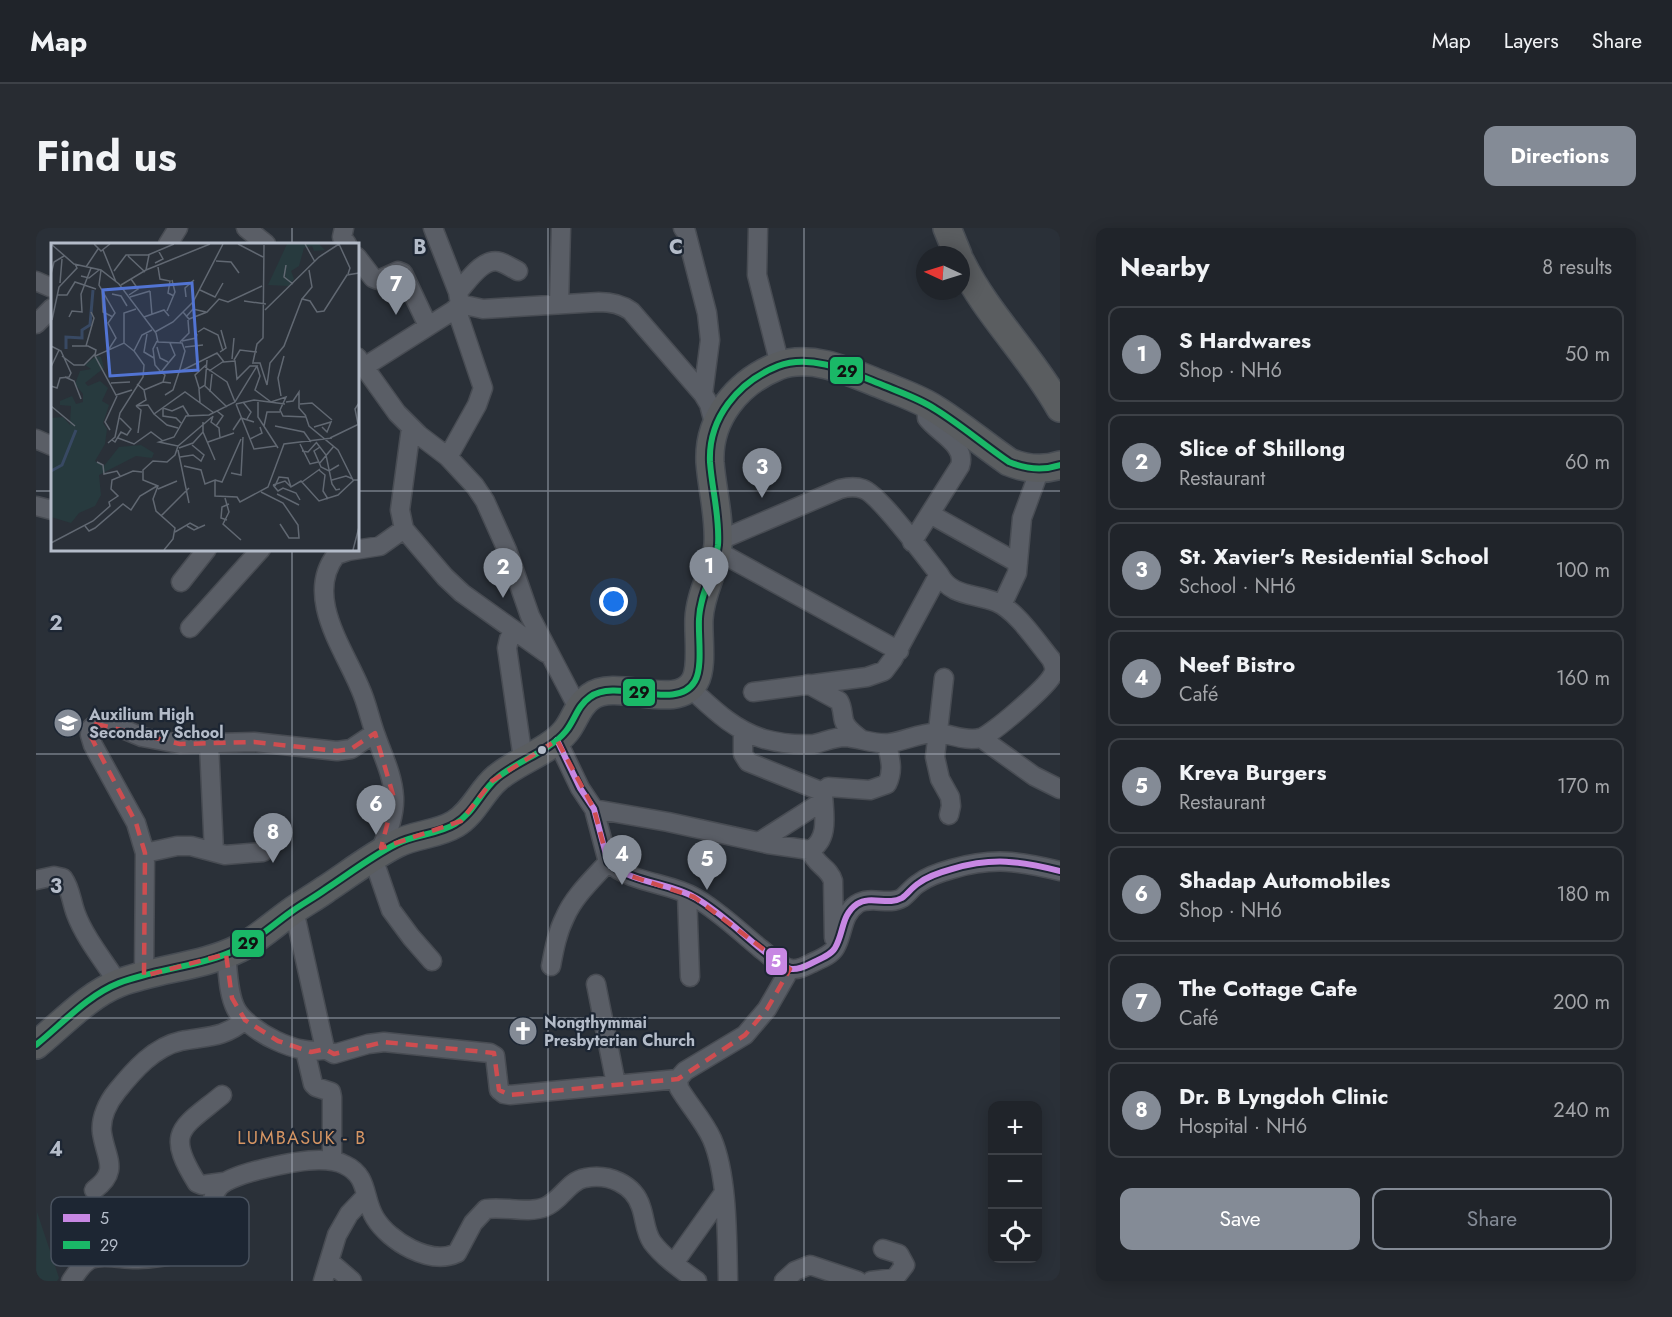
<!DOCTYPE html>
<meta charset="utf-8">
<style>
:root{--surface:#20242a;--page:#282c32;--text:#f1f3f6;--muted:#a2a4a8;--line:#3d4147;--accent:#848b96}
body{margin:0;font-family:Jost,sans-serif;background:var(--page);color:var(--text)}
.controls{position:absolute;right:18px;bottom:18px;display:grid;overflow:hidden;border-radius:12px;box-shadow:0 3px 15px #0003}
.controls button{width:54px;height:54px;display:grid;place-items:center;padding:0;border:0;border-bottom:2px solid var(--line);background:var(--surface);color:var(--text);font:30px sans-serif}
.compass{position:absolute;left:880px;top:18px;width:54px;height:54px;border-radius:50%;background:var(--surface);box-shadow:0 3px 15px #0003;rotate:274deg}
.you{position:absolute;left:578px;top:374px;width:21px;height:21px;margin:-15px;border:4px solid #fff;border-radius:50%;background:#1a73e8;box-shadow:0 0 0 9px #1a73e833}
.badge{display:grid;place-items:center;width:39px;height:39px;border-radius:50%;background:var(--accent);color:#fff;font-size:20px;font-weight:700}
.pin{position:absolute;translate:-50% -50px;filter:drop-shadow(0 2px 3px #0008)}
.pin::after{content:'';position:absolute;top:32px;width:21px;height:18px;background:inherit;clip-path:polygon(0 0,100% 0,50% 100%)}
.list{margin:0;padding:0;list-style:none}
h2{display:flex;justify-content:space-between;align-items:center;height:78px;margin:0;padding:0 24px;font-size:26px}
h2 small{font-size:20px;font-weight:400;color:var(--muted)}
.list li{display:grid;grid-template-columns:39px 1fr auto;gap:18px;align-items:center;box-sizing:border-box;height:96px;margin:0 12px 12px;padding:0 12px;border:2px solid var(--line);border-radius:12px}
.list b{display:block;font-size:22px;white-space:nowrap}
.list p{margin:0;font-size:20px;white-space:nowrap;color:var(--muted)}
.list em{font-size:20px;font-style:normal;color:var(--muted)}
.actions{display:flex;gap:12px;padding:18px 24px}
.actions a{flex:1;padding:14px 0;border:2px solid var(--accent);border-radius:12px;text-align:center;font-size:21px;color:var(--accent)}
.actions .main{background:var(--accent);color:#fff}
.icon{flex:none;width:33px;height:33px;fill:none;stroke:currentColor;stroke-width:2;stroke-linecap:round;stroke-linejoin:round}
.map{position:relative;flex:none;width:1024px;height:1053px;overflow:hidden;border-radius:12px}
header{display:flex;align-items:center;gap:36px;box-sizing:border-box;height:84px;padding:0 30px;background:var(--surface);border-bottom:2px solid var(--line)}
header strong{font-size:28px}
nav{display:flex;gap:33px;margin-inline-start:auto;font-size:21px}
.intro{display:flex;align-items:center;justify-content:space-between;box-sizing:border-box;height:144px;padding:0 36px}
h1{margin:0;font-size:42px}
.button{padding:15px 27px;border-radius:12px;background:var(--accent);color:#fff;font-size:21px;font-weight:700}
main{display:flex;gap:36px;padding:0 36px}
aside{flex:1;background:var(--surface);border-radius:12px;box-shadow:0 3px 15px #0003}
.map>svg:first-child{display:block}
.green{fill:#273a3e}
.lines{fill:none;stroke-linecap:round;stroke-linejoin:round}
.minor-casing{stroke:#484c53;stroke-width:21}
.highway-casing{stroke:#474c53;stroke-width:30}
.minor{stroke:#5a5e66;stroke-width:18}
.highway{stroke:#5a5d60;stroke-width:27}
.bus-1-casing{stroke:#1d2633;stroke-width:10}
.bus-2-casing{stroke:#1d2633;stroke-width:10}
.bus-1{stroke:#c787e3;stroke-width:6}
.bus-2{stroke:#1ab867;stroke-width:6}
.marked{fill:none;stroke:#ce4d50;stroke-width:4.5;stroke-dasharray:12 8;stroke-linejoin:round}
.grid{fill:none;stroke:#b4bcc9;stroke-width:1.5;stroke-opacity:0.55}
.bus-dot{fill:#b4bcc9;stroke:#1d2633;stroke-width:2}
.labels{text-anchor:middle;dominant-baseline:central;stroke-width:4.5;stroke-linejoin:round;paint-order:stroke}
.poi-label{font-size:16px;font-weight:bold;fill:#b4bcc9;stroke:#1d2633;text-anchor:start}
.neighbourhood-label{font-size:18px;letter-spacing:1.5px;fill:#d59563;stroke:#1d2633}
.inset-river{fill:none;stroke:#384963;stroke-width:3}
.inset-road{fill:none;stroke:#616872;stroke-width:1.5}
.view{fill:#5274d3;fill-opacity:0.15;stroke:#5274d3;stroke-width:3}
.inset-edge{fill:none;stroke:#b4bcc9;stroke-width:3}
.key{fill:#1d2633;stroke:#4a5360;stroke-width:1.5}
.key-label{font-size:16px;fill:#b4bcc9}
.grid-label{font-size:20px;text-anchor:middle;font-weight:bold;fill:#b4bcc9;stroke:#1d2633;stroke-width:4.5;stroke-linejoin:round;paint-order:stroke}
.line-badge{stroke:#1d2633;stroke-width:2}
.badge-label{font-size:16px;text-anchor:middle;font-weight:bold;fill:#fff}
.pale-badge-label{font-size:16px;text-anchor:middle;font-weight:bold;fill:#111}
</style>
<header>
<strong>Map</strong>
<nav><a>Map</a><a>Layers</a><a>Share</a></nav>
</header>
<div class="intro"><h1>Find us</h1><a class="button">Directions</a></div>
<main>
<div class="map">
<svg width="1024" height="1053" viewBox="0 0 1024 1053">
<rect width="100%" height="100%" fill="#2a3038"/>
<path class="green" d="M1 984 23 1050 21 1053H0Z"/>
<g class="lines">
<g class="minor-casing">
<path id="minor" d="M210 0 230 16
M308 0 306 9 311 16
M647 0 650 4 671 85 674 112 667 166
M722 0 721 47 744 137
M132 16 142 0
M321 29 337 50 342 52 362 43 367 45 392 98
M0 53 16 60
M422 64C432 53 447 29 464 34 470 36 476 40 482 43
M424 76 447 81 563 74C576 74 585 76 595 83L667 166 673 176 679 199
M523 76 525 0
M0 96 16 80
M321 129 361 185 383 207 412 229 439 258 449 273 471 322 494 388 542 480
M328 139 418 82 424 76 422 64 397 0
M375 200 364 282 368 301 409 349 426 365 510 425
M0 211 16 218
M412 229 441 177 447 160 420 80
M0 278 16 282
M894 286 982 335
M876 314 924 238C931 217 902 205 891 190L890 175
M681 323 863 423
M145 354 171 321
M966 377 981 345 986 290 1004 241
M154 400 225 321
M478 402 473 411 471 420 487 531
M908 450 899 529 904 551 914 569 915 578 913 587
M772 456 803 473C807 480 806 486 808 493 811 502 820 507 826 512
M653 459C676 480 697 502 728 511 743 515 762 517 778 516 788 514 798 509 809 509 824 510 839 517 854 515 869 513 883 505 899 505 913 505 929 514 944 510 955 508 1010 459 1016 448 1020 442 1018 437 1015 431 1001 414 980 382 960 374 938 365 915 369 903 346 890 330 843 266 827 261 819 258 812 259 804 261L682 313
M717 464 831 449 848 443 857 431 903 346
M707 503V526L712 534 787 564
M945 510 998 548 1024 561
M521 512 544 560 558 581 572 634C596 656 633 654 660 670 684 684 704 704 725 721 733 727 745 739 755 741 763 742 770 738 776 735 784 731 795 727 799 720 808 705 805 687 821 676 835 667 852 678 866 670 872 666 876 659 883 655 892 648 905 644 916 641 957 629 983 633 1024 643
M173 516 178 624
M558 581 632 594 732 616 774 622C795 611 787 582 787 564L792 559 834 562 851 556C858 542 854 531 851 516
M723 614 787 573
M774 622C780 638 793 639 797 653L798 710
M109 625 141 618H155L189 627 227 624
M343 626C350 608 359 590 358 569 357 548 347 528 340 508 334 492 331 475 324 460 308 421 268 368 300 327L312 323 344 318 368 301
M337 630 355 682 375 709 396 733
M0 652 18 648 27 650C35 661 35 673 40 686 49 710 68 733 82 755
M651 666 654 749
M258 682 289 821 298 826 332 816 348 814 454 825 459 828 463 862 468 866 474 867 642 851
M190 726C192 743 192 766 200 781 212 803 265 830 289 821
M515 738C518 722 521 705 529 689 538 668 557 651 572 634
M108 748 109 625 100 595 57 517 54 507 55 500 60 496H75L106 509 144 516 218 514 301 523 315 521 339 505
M560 756 580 856
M269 822 277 856 280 859 295 864 296 869V933
M186 867C146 900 128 903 161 955L166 957 188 954
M58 962C84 943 70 931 66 905 64 890 72 874 81 863 98 842 118 819 145 813 171 808 188 810 209 792
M294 1034 316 1053
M638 1035 687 966
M35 1053C40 1046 45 1037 53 1032 65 1025 88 1032 102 1031 124 1030 149 1026 169 1016 189 1006 166 979 183 959 194 945 263 932 283 932 291 932 302 933 309 937 333 948 327 971 339 990 353 1013 394 1038 421 1025L437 995 450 981C469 978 491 986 509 979 525 973 532 953 549 950 572 945 598 956 605 979 609 990 609 1004 616 1014 627 1029 646 1042 661 1053
M287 1053 301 1007 313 986 330 968
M692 1053C691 1012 692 948 676 911 668 893 653 877 643 860L642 851 649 843 709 807 731 781 754 741
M748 1053 759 1043 774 1037 822 1053
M835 1053 859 1050 869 1037 863 1026 847 1021"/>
</g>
<g class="highway-casing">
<path id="highway" d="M911 0 922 27
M925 34C951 87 995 128 1024 180
M0 817C26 796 52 767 83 755 122 740 166 739 204 720 222 711 238 696 255 684 266 676 279 669 290 661 313 646 336 628 360 616 379 606 401 607 419 596 438 585 445 563 461 550 481 533 514 523 530 503 539 492 541 478 554 469 581 449 641 485 659 453 667 439 662 408 663 391 664 365 679 343 682 317 684 289 676 262 674 234 672 190 702 154 742 138 777 125 816 145 849 158 866 165 884 171 899 181 925 197 948 217 973 234 990 241 1006 243 1024 237"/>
</g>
<use href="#minor" class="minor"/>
<use href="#highway" class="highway"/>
<g class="bus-1-casing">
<path id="bus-1" d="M521 512 544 560 558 581 572 634C596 656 633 654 660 670 684 684 704 704 725 721 733 727 745 739 755 741 763 742 770 738 776 735 784 731 795 727 799 720 808 705 805 687 821 676 835 667 852 678 866 670 872 666 876 659 883 655 892 648 905 644 916 641 957 629 983 633 1024 643"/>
</g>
<g class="bus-2-casing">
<path id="bus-2" d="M0 817C26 796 52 767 83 755 122 740 166 739 204 720 222 711 238 696 255 684 266 676 279 669 290 661 313 646 336 628 360 616 379 606 401 607 419 596 438 585 445 563 461 550 481 533 514 523 530 503 539 492 541 478 554 469 581 449 641 485 659 453 667 439 662 408 663 391 664 365 679 343 682 317 684 289 676 262 674 234 672 190 702 154 742 138 777 125 816 145 849 158 866 165 884 171 899 181 925 197 948 217 973 234 990 241 1006 243 1024 237"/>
</g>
<use href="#bus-1" class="bus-1"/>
<use href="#bus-2" class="bus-2"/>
</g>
<path class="marked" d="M60 496 144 516 218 514 301 523 315 521 339 505 358 570 345 620 425 593 456 553 521 512 558 581 572 634 589 646 658 669 754 741 731 781 709 807 642 851 474 867 463 862 458 825 348 814 298 826 289 821 275 824 242 813 209 792 196 770 190 726 108 748 109 625 100 595 54 507Z"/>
<path class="grid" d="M256 0V16M512 0V1053M768 0V1053M0 263H16M321 263H1024M256 321V1053M0 526H1024M0 790H1024"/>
<defs>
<g id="school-disc" transform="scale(1.5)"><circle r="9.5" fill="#848b96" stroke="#1d2633"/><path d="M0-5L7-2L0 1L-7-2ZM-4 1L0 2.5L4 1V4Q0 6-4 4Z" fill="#fff"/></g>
<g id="church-disc" transform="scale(1.5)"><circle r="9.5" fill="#848b96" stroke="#1d2633"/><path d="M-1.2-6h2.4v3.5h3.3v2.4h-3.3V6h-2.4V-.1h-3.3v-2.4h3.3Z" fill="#fff"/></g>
</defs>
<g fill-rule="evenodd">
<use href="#school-disc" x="32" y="495"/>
<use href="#church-disc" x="487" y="803"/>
</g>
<circle class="bus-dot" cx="506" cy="522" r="5"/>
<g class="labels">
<g class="poi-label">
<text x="53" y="486">Auxilium High<tspan x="53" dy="18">Secondary School</tspan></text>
<text x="508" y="794">Nongthymmai<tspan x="508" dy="18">Presbyterian Church</tspan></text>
</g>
<g class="neighbourhood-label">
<text x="266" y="910">LUMBASUK - B</text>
</g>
</g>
<g transform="translate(15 15)">
<rect width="308" height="308" fill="#2a3038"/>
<path d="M236 1H268L274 7 263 8 261 3 253 5 248 23 240 28 243 36 238 43 217 42ZM45 113 50 114 53 125 34 140 37 143 49 138 57 145 51 158 58 162 52 180 56 186 54 201 44 218 53 223 68 204 90 202 103 210 101 215 85 213 48 232 50 252 44 263 28 270 20 280 0 274V175L12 174 19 182 20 163 9 162V158L21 153 25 161 32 159V151L24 141 29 128 40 126 34 122Z" fill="#273a3e"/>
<path class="inset-river" d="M15 106V94L31 95V87L39 82 42 47M0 228 11 222 25 187"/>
<path class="inset-road" d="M0 1 23 21 50 27 68 41 105 90 107 99 131 100 134 108 128 129 166 110 173 119 184 118 186 136 199 123H206L184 159 158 172 135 173 123 194 108 199 127 203 124 212 116 219 102 218 92 227V237L107 243 102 256 105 268 124 285 122 296 113 307M43 1 50 8 59 1M187 1 212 14M254 1 264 19M288 1 299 25 297 31M52 7 65 39M77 13 94 29M165 18 180 19 188 30M104 20 112 16 107 7M235 22 233 34 242 41M35 24 47 6M107 24 109 36 119 38 117 50 123 53M50 27 48 42 64 70 57 80 65 95 56 109M95 27 159 1M63 28 75 12H97L123 1M0 31 3 19 13 13M30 33 38 35 48 27M9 40 11 16M70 42 95 27 98 12M149 47 164 54 172 40M51 48 52 69 62 74M99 48 101 72M61 51 70 53 76 63M6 52H16L24 39 45 46M78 52 87 46 80 36M79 54 99 48M135 54 134 45 143 37M251 56 261 44 258 27M193 58 215 61M214 67 268 14 288 1M116 68 124 49 121 37M132 69 138 76 156 69 168 56 177 59 211 43M18 74 21 68 31 69 30 51 40 25M93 74 113 67 118 73M135 74 142 66 155 69M1 77 8 44 26 25 24 21M104 89 122 79 142 59 172 1M147 89 153 85 167 92 172 108M96 91 93 109 103 115M106 98 102 106 104 122 110 129 124 112 119 100M131 98 145 95 146 91M129 99 138 90 137 77M73 100V70L85 66M0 103 10 108 20 130 18 134 9 135 6 145 0 143M21 103H37L45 107 44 112M35 103 43 75 40 69M106 104 109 115 117 119M134 104 152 102M169 109 175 105 170 87M11 113 23 122H33L44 111M181 116 183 95M183 117 189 107 206 109M202 119 206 101 212 95 213 2M201 120H209L216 142 219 120 233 103 251 56 259 58 266 69 273 68 296 32 308 30M206 123 209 133 204 147 220 159 235 154 229 167 232 173 255 174 258 183 287 207 302 237H308M0 124 8 107M154 124 176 139 184 159M158 128 173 118M110 129 114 132 112 139 120 140M14 134 23 138 30 156M60 140 79 139M86 141 93 147 95 157 85 163 97 162 103 171 134 149 163 170M154 143 176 164M148 145 144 132 155 122M81 147 65 152 44 113 73 100 83 108M93 147 112 139M159 149 161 131M114 152 122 147 128 129M230 153 227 135 233 113M192 159 200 169 196 176M207 159V174L227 205M235 159 242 158 248 149V165L255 173M149 160 148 146 154 142 156 117M185 161 203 206 225 203M185 161 203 157 234 161M249 161 261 160 281 177M0 163 24 183M85 163 90 167 87 190M112 165 121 168 132 163 138 173M112 166V173L125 175 130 180M103 171 116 182 127 185M162 173 160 179 168 185 169 195M307 181 304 166 308 160M165 183 172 173 166 168M213 183 216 169H229M224 183 253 189 260 199M263 184 280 179 276 189 271 184M59 187 54 179 66 153M182 187 190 175 203 179M152 189 164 217M67 195 83 201 100 189 112 198M279 195 308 181M199 196 211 190 209 184M61 197 64 199 70 189 76 192 80 186 69 175M157 199 183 190M265 199 275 212 281 241 285 247 289 246M57 200 64 194 69 170 92 134 93 122 83 108 91 92 101 87M249 201 259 221 267 219M127 203 161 174M269 204 263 208 270 224 278 228 288 222M128 205 142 200 152 189V179M127 207 138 260M251 208 257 209 265 200M129 214 142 212 150 218 153 212 141 202M46 219 52 222 53 231 66 228 69 233M268 221 283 203M133 223 150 227 154 241 164 237V253L186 254 189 259 217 244 233 201 281 195M268 227 274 232 272 248 277 256M180 230 190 232 192 194M164 237 171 239 190 196M281 237 295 233 302 236M251 239 269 226M222 242 227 248 232 245 245 250 249 257M222 242 234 238 240 244M224 243 228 234 237 235 240 244 250 238 268 258 287 252 303 237M107 246 126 238M210 249 232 260 247 282 248 295H238L229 281M226 251 248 262M174 255 178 269 172 281 190 297M110 273 138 245M176 277 170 275 171 264 178 261M34 283 38 288 44 285 72 261 80 267 89 253 106 243M136 283 143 287 154 282M124 289 139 280 148 285M0 300 42 278 59 263 58 259 67 253 60 246 61 237 82 228 91 229M302 307 308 284"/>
<path class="view" d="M141 40 147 127 59 133 52 47Z"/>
<rect width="308" height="308" class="inset-edge"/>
</g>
<rect x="15" y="969" width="198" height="69" rx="9" class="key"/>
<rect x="27" y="986" width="27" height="8" fill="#c787e3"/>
<rect x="27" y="1013" width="27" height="8" fill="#1ab867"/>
<g class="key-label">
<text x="64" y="996">5</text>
<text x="64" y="1023">29</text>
</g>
<g class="grid-label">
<text x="384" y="26">B</text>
<text x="640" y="26">C</text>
<text x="20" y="402">2</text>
<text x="20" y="665">3</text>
<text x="20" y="928">4</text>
</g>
<g class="line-badge">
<rect x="793" y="128" width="35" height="29" rx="6" fill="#1ab867"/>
<rect x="586" y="450" width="34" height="29" rx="6" fill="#1ab867"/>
<rect x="195" y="701" width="34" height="29" rx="6" fill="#1ab867"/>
<rect x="729" y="719" width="23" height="29" rx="6" fill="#c787e3"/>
</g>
<g class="badge-label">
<text x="740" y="739">5</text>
</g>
<g class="pale-badge-label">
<text x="811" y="149">29</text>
<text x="603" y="470">29</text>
<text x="212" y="721">29</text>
</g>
</svg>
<div class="controls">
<button>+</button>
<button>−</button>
<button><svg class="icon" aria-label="locate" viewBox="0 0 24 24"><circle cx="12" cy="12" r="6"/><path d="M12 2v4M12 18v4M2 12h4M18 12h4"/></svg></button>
</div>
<svg class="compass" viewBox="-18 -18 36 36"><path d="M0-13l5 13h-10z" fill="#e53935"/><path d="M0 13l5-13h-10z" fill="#a2a4a8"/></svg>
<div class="you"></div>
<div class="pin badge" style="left:673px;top:369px">1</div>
<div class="pin badge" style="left:467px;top:370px">2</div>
<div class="pin badge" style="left:726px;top:270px">3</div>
<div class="pin badge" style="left:586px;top:657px">4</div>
<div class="pin badge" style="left:671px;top:662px">5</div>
<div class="pin badge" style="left:340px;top:607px">6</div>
<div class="pin badge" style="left:360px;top:87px">7</div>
<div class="pin badge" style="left:237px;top:635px">8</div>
</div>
<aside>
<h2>Nearby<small>8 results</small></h2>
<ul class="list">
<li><span class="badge">1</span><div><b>S Hardwares</b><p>Shop · NH6</p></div><em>50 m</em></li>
<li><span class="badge">2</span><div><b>Slice of Shillong</b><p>Restaurant</p></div><em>60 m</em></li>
<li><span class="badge">3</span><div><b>St. Xavier's Residential School</b><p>School · NH6</p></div><em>100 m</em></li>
<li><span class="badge">4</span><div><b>Neef Bistro</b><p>Café</p></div><em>160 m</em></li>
<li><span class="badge">5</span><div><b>Kreva Burgers</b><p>Restaurant</p></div><em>170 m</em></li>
<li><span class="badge">6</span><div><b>Shadap Automobiles</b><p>Shop · NH6</p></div><em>180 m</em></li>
<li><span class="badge">7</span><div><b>The Cottage Cafe</b><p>Café</p></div><em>200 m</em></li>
<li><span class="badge">8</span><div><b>Dr. B Lyngdoh Clinic</b><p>Hospital · NH6</p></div><em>240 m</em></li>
</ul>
<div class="actions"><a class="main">Save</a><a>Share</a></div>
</aside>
</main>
